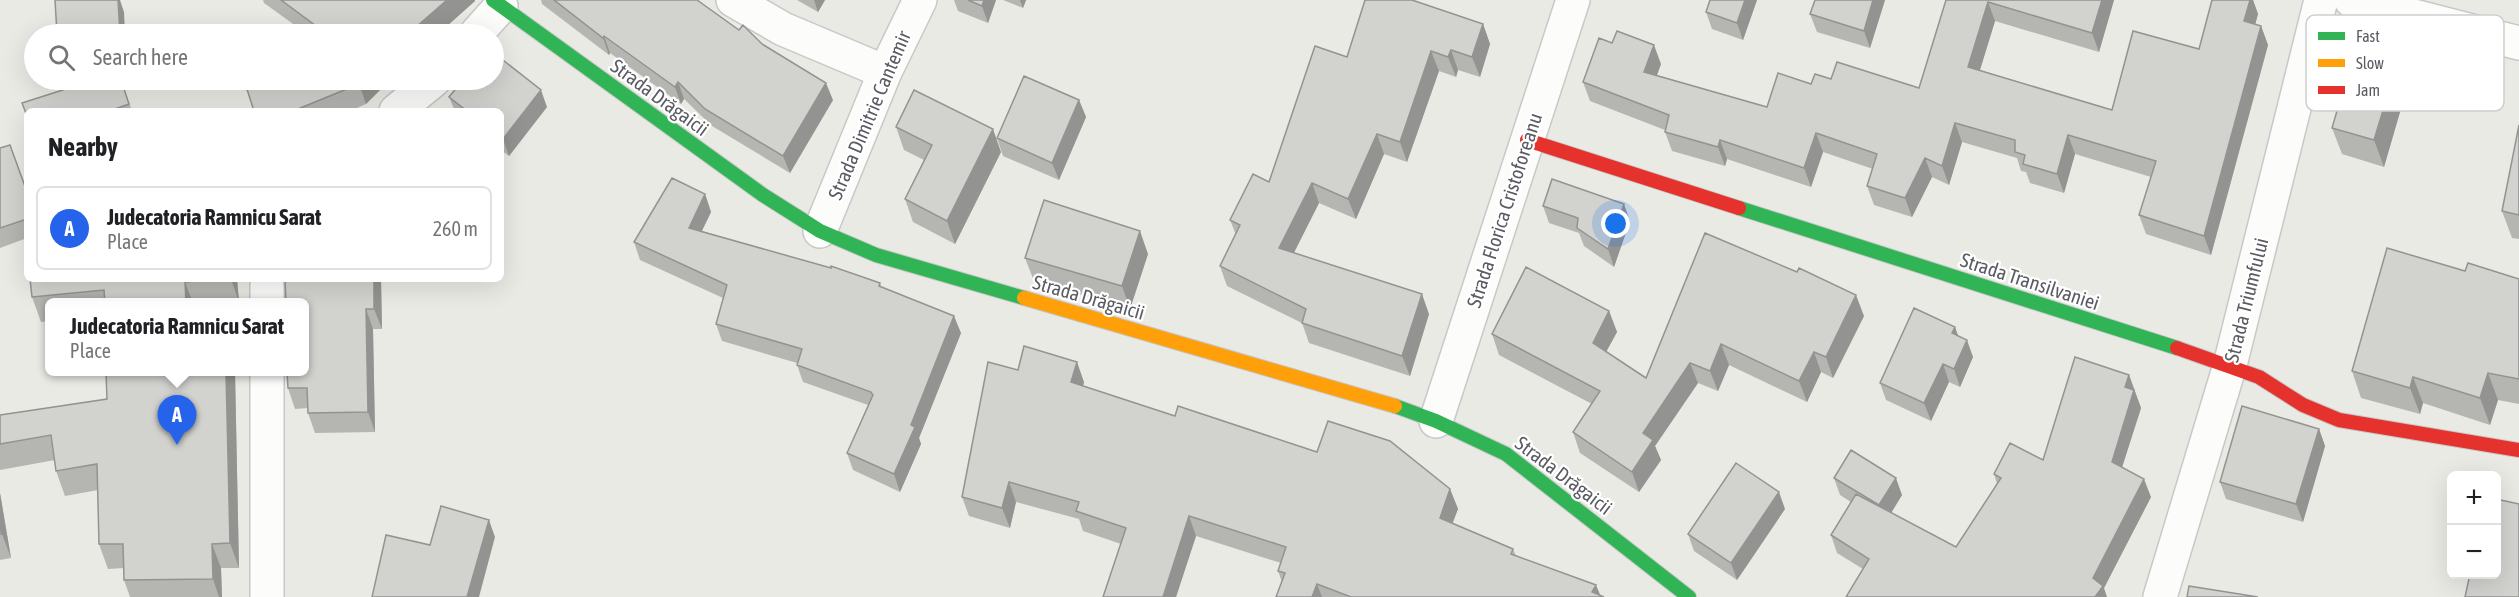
<!DOCTYPE html>
<meta charset="utf-8">
<style>
:root{--surface:#fff;--page:#f6f6f6;--text:#202124;--muted:#757577;--line:#e0e0e0;--accent:#2563eb}
body{margin:0;font-family:"Asap Condensed",sans-serif;background:var(--page);color:var(--text)}
.controls{position:absolute;right:18px;bottom:18px;display:grid;overflow:hidden;border-radius:9px;box-shadow:0 6px 24px #0002}
.controls button{width:54px;height:54px;display:grid;place-items:center;padding:0;border:0;border-bottom:2px solid var(--line);background:var(--surface);color:var(--text);font:30px sans-serif}
.you{position:absolute;left:1616px;top:224px;width:21px;height:21px;margin:-15px;border:4px solid #fff;border-radius:50%;background:#1a73e8;box-shadow:0 0 0 9px #1a73e833}
.badge{display:grid;place-items:center;width:39px;height:39px;border-radius:50%;background:var(--accent);color:#fff;font-size:20px;font-weight:700}
.pin{position:absolute;translate:-50% -50px;filter:drop-shadow(0 2px 3px #0008)}
.pin::after{content:'';position:absolute;top:32px;width:21px;height:18px;background:inherit;clip-path:polygon(0 0,100% 0,50% 100%)}
.popup{position:absolute;left:45px;top:298px;width:264px;height:78px;box-sizing:border-box;display:grid;place-content:center;border-radius:9px;background:var(--surface);filter:drop-shadow(0 2px 4px #0005);font-size:20px;white-space:nowrap;color:var(--muted)}
.popup b{font-size:22px;color:var(--text)}
.popup::after{content:'';position:absolute;left:50%;top:100%;margin-left:-12px;border:12px solid transparent;border-top-color:var(--surface)}
.list{margin:0;padding:0;list-style:none}
h2{display:flex;justify-content:space-between;align-items:center;height:78px;margin:0;padding:0 24px;font-size:26px}
h2 small{font-size:20px;font-weight:400;color:var(--muted)}
.list li{display:grid;grid-template-columns:39px 1fr auto;gap:18px;align-items:center;box-sizing:border-box;height:84px;margin:0 12px 12px;padding:0 12px;border:2px solid var(--line);border-radius:9px}
.list b{display:block;font-size:22px;white-space:nowrap}
.list p{margin:0;font-size:20px;white-space:nowrap;color:var(--muted)}
.list em{font-size:20px;font-style:normal;color:var(--muted)}
.icon{flex:none;width:33px;height:33px;fill:none;stroke:currentColor;stroke-width:2;stroke-linecap:round;stroke-linejoin:round}
.map{position:relative;flex:none;width:2519px;height:597px;overflow:hidden}
.search{position:absolute;background:var(--surface);box-shadow:0 6px 24px #0002;left:24px;top:24px;width:480px;height:66px;display:flex;align-items:center;gap:15px;box-sizing:border-box;padding:0 21px;border-radius:33px;color:var(--muted);font-size:22px}
.panel{position:absolute;background:var(--surface);box-shadow:0 6px 24px #0002;left:24px;top:108px;width:480px;height:174px;border-radius:9px}
.map>svg:first-child{display:block}
.lines{fill:none;stroke-linecap:round;stroke-linejoin:round}
.street-casing{stroke:#c7c8c7;stroke-width:36}
.fast-casing{stroke:#c6c6c6;stroke-width:16}
.slow-casing{stroke:#c6c6c6;stroke-width:16}
.jam-casing{stroke:#c6c6c6;stroke-width:16}
.street{stroke:#fcfcfb;stroke-width:33}
.fast{stroke:#30b455;stroke-width:14}
.slow{stroke:#ff9f0a;stroke-width:14}
.jam{stroke:#e5322d;stroke-width:14}
.wall{fill:#b5b5b2}
.shaded-wall{fill:#939391}
.building{fill:#d2d2cf;stroke:#939391;stroke-width:1.5}
.labels{text-anchor:middle;dominant-baseline:central;stroke-width:4.5;stroke-linejoin:round;paint-order:stroke}
.street-label{font-size:20px;fill:#5a5c63;stroke:#fff}
.key{fill:#fff;stroke:#ceced0;stroke-width:1.5}
.key-label{font-size:16px;fill:#5a5c63}
</style>
<div class="map">
<svg width="2519" height="597" viewBox="0 0 2519 597">
<rect width="100%" height="100%" fill="#eaeae5"/>
<g class="lines">
<g class="street-casing">
<path id="street" d="M733 0 783 29 885 72
M2351 0 2519 43
M476 34 501 6
M396 111 434 80
M820 231 885 72 920 0
M267 286V302
M267 372V597
M1436 421 1573 0
M2160 597 2230 365 2321 0"/>
</g>
<g class="fast-casing">
<path id="fast" d="M493 0 763 195 820 231 876 255 1024 298
M1739 208 2177 348
M1395 406 1436 421 1506 454 1689 597"/>
</g>
<g class="slow-casing">
<path id="slow" d="M1024 298 1395 406"/>
</g>
<g class="jam-casing">
<path id="jam" d="M1527 140 1739 208
M2177 348 2259 377 2303 405 2339 420 2519 450"/>
</g>
<use href="#street" class="street"/>
<use href="#fast" class="fast"/>
<use href="#slow" class="slow"/>
<use href="#jam" class="jam"/>
</g>
<path class="wall" d="M263 0H475V1L438 34H307L264 3Z
M541 0H697L739 30 762 44 833 100 790 173 712 126 684 99 681 104 610 53 609 55 542 4Z
M797 0H825L818 12Z
M954 0H996L988 23 958 11Z
M1003 0H1026L1023 8Z
M1757 0 1743 40 1712 29 1706 12Z
M1885 0 1870 48 1817 32 1810 14Z
M1946 0H2114L2099 52 1995 21 1980 70 2112 110 2199 49 2212 0H2253L2258 14 2255 24 2261 26 2268 45 2211 255 2146 234 2139 215 2151 177 2075 154 2064 193 2030 183 2026 172 2021 171 2017 158 1962 142 1949 185 1932 177 1912 217 1874 205 1867 186 1873 169 1823 152 1811 187 1727 159 1725 166 1672 151 1665 132V130L1590 101 1583 82 1612 43 1661 64 1657 75 1767 107 1811 84 1831 79 1919 88Z
M1483 24 1490 44 1480 77 1458 70 1456 77 1439 71 1407 162 1384 154 1356 219 1319 203 1294 253 1429 314 1410 376 1309 343 1302 323 1227 286 1220 266 1236 235 1230 220 1269 182 1347 57Z
M2398 61 2407 88 2384 167 2342 154 2332 128Z
M121 80 132 111H27Z
M244 80H390L366 104 350 111H254Z
M449 97 547 107 509 156 501 150V111H455Z
M1079 100 1086 117 1059 180 1003 156 997 138Z
M2519 125V239L2512 238 2502 211Z
M896 127 1001 152 955 244 913 222 905 199 924 160 904 150Z
M0 148 27 191V238L0 248Z
M705 194 711 212 702 231 880 283 882 288 961 333 919 438 921 444 900 492 853 470 847 453 868 405 803 382 797 365V363L722 341 716 324 723 298 640 260 634 242Z
M1543 206 1630 221 1614 267 1584 246 1579 233 1549 223Z
M1705 233 1864 316 1833 378 1821 372 1807 402 1729 365 1718 391 1698 383 1655 446 1661 460 1639 492 1580 453 1573 432 1592 404 1499 355 1492 334 1609 311 1617 332 1606 352 1646 378Z
M1148 254 1130 309 1034 281 1025 258Z
M2465 271 2519 279V404L2498 400 2490 425 2423 403 2420 414 2361 398 2352 371Z
M30 279H237L239 302 50 303V321L41 322 32 297Z
M381 279 382 329H373L375 432 315 433 308 413V408L295 409 288 388Z
M1955 327 1958 336 1973 357 1960 387 1949 382 1931 421 1886 400 1880 383Z
M1018 370 1084 382 1083 386 1175 416 1317 452 1450 489 1458 509 1452 523 1513 549 1516 556 1604 597H1276L1282 582 1278 571 1281 563 1196 536 1176 597H1103L1121 544 1083 531 1079 519 1016 502 1010 528 969 516 962 497Z
M106 372H235L239 568H221L222 597H130L124 580V568L108 569 99 544 98 490 65 496 56 471 55 460 0 470V415L107 399Z
M2129 375 2141 408 2122 467 2151 497 2104 588 1863 569 1837 553 1831 535 1851 502 1840 495 1834 478 1902 495 1891 513 1956 547 1997 484 1994 474 2043 460Z
M2319 429 2325 446 2303 522 2226 499 2220 482Z
M0 493 11 558 0 560Z
M1785 509 1737 580 1694 551 1688 534Z"/>
<path class="shaded-wall" d="M118 0H120L124 12 125 34H120Z
M447 0H475V1L438 34H408Z
M814 0H825L818 12Z
M984 0H996L988 23 982 6Z
M1020 0H1026L1023 8Z
M1745 0H1757L1743 40 1737 23Z
M1873 0H1885L1870 48 1864 31Z
M2102 0H2114L2099 52 2092 33Z
M2250 0H2253L2258 14 2251 40 2244 21Z
M1988 2 1995 21 1975 86 1968 67Z
M1483 24 1490 44 1480 77 1472 57Z
M2261 26 2268 45 2211 255 2204 236Z
M604 36 610 53 609 55 603 38Z
M1654 45 1661 64 1651 91 1644 72Z
M1451 50 1458 70 1456 77 1448 57Z
M1431 51 1439 71 1407 162 1400 142Z
M2398 61 2407 88 2384 167 2374 140Z
M363 80H390L366 104 359 84Z
M678 82 684 99 681 104 675 87Z
M826 83 833 100 790 173 783 156Z
M541 90 547 107 509 156 503 139Z
M1079 100 1086 117 1059 180 1052 163Z
M1955 123 1962 142 1949 185 1942 166Z
M993 129 1001 152 955 244 947 221Z
M1816 133 1823 152 1811 187 1804 168Z
M1377 134 1384 154 1356 219 1348 199Z
M2068 135 2075 154 2064 193 2057 174Z
M1720 140 1727 159 1725 166 1718 147Z
M1925 158 1932 177 1912 217 1905 198Z
M1312 183 1319 203 1286 268 1279 248Z
M705 194 711 212 695 245 689 228Z
M1624 204 1630 221 1614 267 1608 249Z
M1140 231 1148 254 1130 309 1122 286Z
M231 279H237L239 302Z
M374 279H381L382 329 374 309Z
M185 282 193 303H186Z
M1422 294 1429 314 1410 376 1402 356Z
M1856 295 1864 316 1833 378 1826 357Z
M366 309 373 329 375 432 368 412Z
M1609 311 1617 332 1600 363 1593 343Z
M954 316 961 333 919 438 921 444 900 492 894 474 911 425Z
M1955 327 1961 344 1952 333Z
M1967 340 1973 357 1960 387 1954 369Z
M1721 344 1729 365 1718 391 1710 371Z
M1814 352 1821 372 1807 402 1799 381Z
M1077 362 1084 382 1079 402 1071 382Z
M1690 363 1698 383 1655 446 1661 460 1639 492 1632 472 1643 433Z
M1943 364 1949 382 1931 421 1924 403Z
M226 372H235L239 568 230 543Z
M2488 373 2498 400 2490 425 2480 398Z
M2129 375 2141 408 2118 480 2112 462 2125 387Z
M2413 377 2423 403 2420 414 2410 388Z
M2319 429 2325 446 2303 522 2296 504Z
M1896 478 1902 495 1885 523 1879 505Z
M2144 479 2151 497 2104 588 2107 597H2095L2093 578Z
M1009 482 1016 502 1010 528 1002 508Z
M1450 489 1458 509 1447 538 1440 518Z
M1779 492 1785 509 1737 580 1731 563Z
M0 493 11 558 2 534 0 520Z
M1189 516 1196 536 1176 597H1163Z
M489 520 495 537 479 597H467Z
M212 544 221 568 222 597H219L213 579Z
M1317 584 1322 597H1312Z
M1596 585 1601 597 1592 592Z"/>
<path class="building" d="M55 0H118L120 34H57Z
M281 0H447L408 34H316L324 32Z
M554 0H697L739 30 743 25 762 44 826 83 783 156 705 109 678 82 675 87 604 36 603 38Z
M968 0H984L982 6Z
M1365 0H1412L1483 24 1472 57 1451 50 1448 57 1431 51 1400 142 1377 134 1348 199 1312 183 1279 248 1422 294 1402 356 1302 323 1306 309 1220 266 1240 225 1230 220 1253 174 1269 182 1315 46 1347 57Z
M1710 0H1745L1737 23 1706 12Z
M1815 0H1873L1864 31 1810 14Z
M1946 0H2102L2092 33 1988 2 1968 67 2112 110 2133 31 2199 49 2212 0H2250L2244 21 2261 26 2204 236 2139 215 2156 161 2068 135 2057 174 2023 164 2025 155 2015 152V140L1955 123 1942 166 1925 158 1905 198 1867 186 1877 154 1816 133 1804 168 1720 140 1718 147 1665 132 1669 115 1583 82 1599 38 1612 43 1617 31 1654 45 1644 72 1767 107 1778 73 1811 84 1815 74 1831 79 1837 62 1919 88Z
M2355 49 2398 61 2374 140 2332 128Z
M494 53 541 90 503 139 501 138V111H467L449 97 463 80H494Z
M1024 76 1079 100 1052 163 997 138Z
M94 80H121L129 104 112 110V111H27V116L22 103Z
M244 80H363L359 84 293 111H254Z
M914 90 993 129 947 221 905 199 932 145 896 127Z
M2519 125V215L2502 211Z
M10 145 27 192V219L0 228V148Z
M672 178 705 194 689 228 831 268V266L880 283 879 286 954 316 911 425 915 427 894 474 847 453 873 395 871 392 797 365 802 349 716 324 727 285 634 242Z
M1552 179 1624 204 1608 249 1577 228 1578 218 1543 206Z
M1044 200 1140 231 1122 286 1025 258Z
M1705 233 1797 272 1799 268 1856 295 1826 357 1814 352 1799 381 1721 344 1710 371 1690 363 1643 433 1653 440 1632 472 1573 432 1600 391 1492 334 1526 267 1609 311 1593 343 1646 378Z
M2387 248 2465 271 2468 263 2519 279V379L2488 373 2480 398 2413 377 2410 388 2352 371Z
M30 279H215L185 282 186 303H105L104 290 32 297Z
M285 279H374V309H366L368 412 308 413 307 388H288L287 372H304V303H286Z
M1914 308 1955 327 1952 333 1967 340 1954 369 1943 364 1924 403 1880 383Z
M1024 346 1077 362 1071 382 1175 416 1178 406 1317 452 1328 421 1390 441 1450 489 1440 518 1513 549 1511 554 1596 585 1592 592 1604 597H1351L1317 584 1312 597H1276L1285 573 1278 571 1286 547 1189 516 1163 597H1103L1126 528 1076 511 1079 502 1009 482 1002 508 962 497 988 362 1018 370Z
M2075 357 2129 375 2125 387 2134 390 2112 462 2144 479 2093 578 2103 586 2095 597H1846L1869 559 1831 535 1856 494 1956 547 2001 478 1994 474 2010 443 2043 460Z
M106 372H226L230 543 212 544 213 579 124 580 123 544H99L97 464 56 471 51 435 0 444V415L107 399Z
M2242 406 2319 429 2296 504 2220 482Z
M1851 450 1896 478 1879 505 1834 478Z
M1736 463 1779 492 1731 563 1688 534Z
M2496 499 2519 504V597H2465L2470 574H2496Z
M441 506 489 520 467 597H372L386 535 430 545Z
M0 520 2 534H0Z
M2189 586 2258 597H2187Z"/>
<g class="labels">
<g class="street-label">
<text transform="translate(660 97) rotate(36)">Strada Drăgaicii</text>
<text transform="translate(869 115) rotate(-67)">Strada Dimitrie Cantemir</text>
<text transform="translate(1504 210) rotate(-72)">Strada Florica Cristoforeanu</text>
<text transform="translate(2030 281) rotate(18)">Strada Transilvaniei</text>
<text transform="translate(1089 297) rotate(16)">Strada Drăgaicii</text>
<text transform="translate(2246 300) rotate(-76)">Strada Triumfului</text>
<text transform="translate(1564 475) rotate(37)">Strada Drăgaicii</text>
</g>
</g>
<rect x="2306" y="15" width="198" height="96" rx="9" class="key"/>
<rect x="2318" y="32" width="27" height="8" fill="#30b455"/>
<rect x="2318" y="59" width="27" height="8" fill="#ff9f0a"/>
<rect x="2318" y="86" width="27" height="8" fill="#e5322d"/>
<g class="key-label">
<text x="2356" y="42">Fast</text>
<text x="2356" y="69">Slow</text>
<text x="2356" y="96">Jam</text>
</g>
</svg>
<div class="controls">
<button>+</button>
<button>−</button>
</div>
<div class="you"></div>
<div class="pin badge" style="left:177px;top:445px">A</div>
<div class="popup"><b>Judecatoria Ramnicu Sarat</b>Place</div>
<div class="search"><svg class="icon" aria-label="search" viewBox="0 0 24 24"><circle cx="10" cy="10" r="6"/><path d="M15 15l6 6"/></svg>Search here</div>
<section class="panel">
<h2>Nearby<small></small></h2>
<ul class="list">
<li><span class="badge">A</span><div><b>Judecatoria Ramnicu Sarat</b><p>Place</p></div><em>260 m</em></li>
</ul>
</section>
</div>
